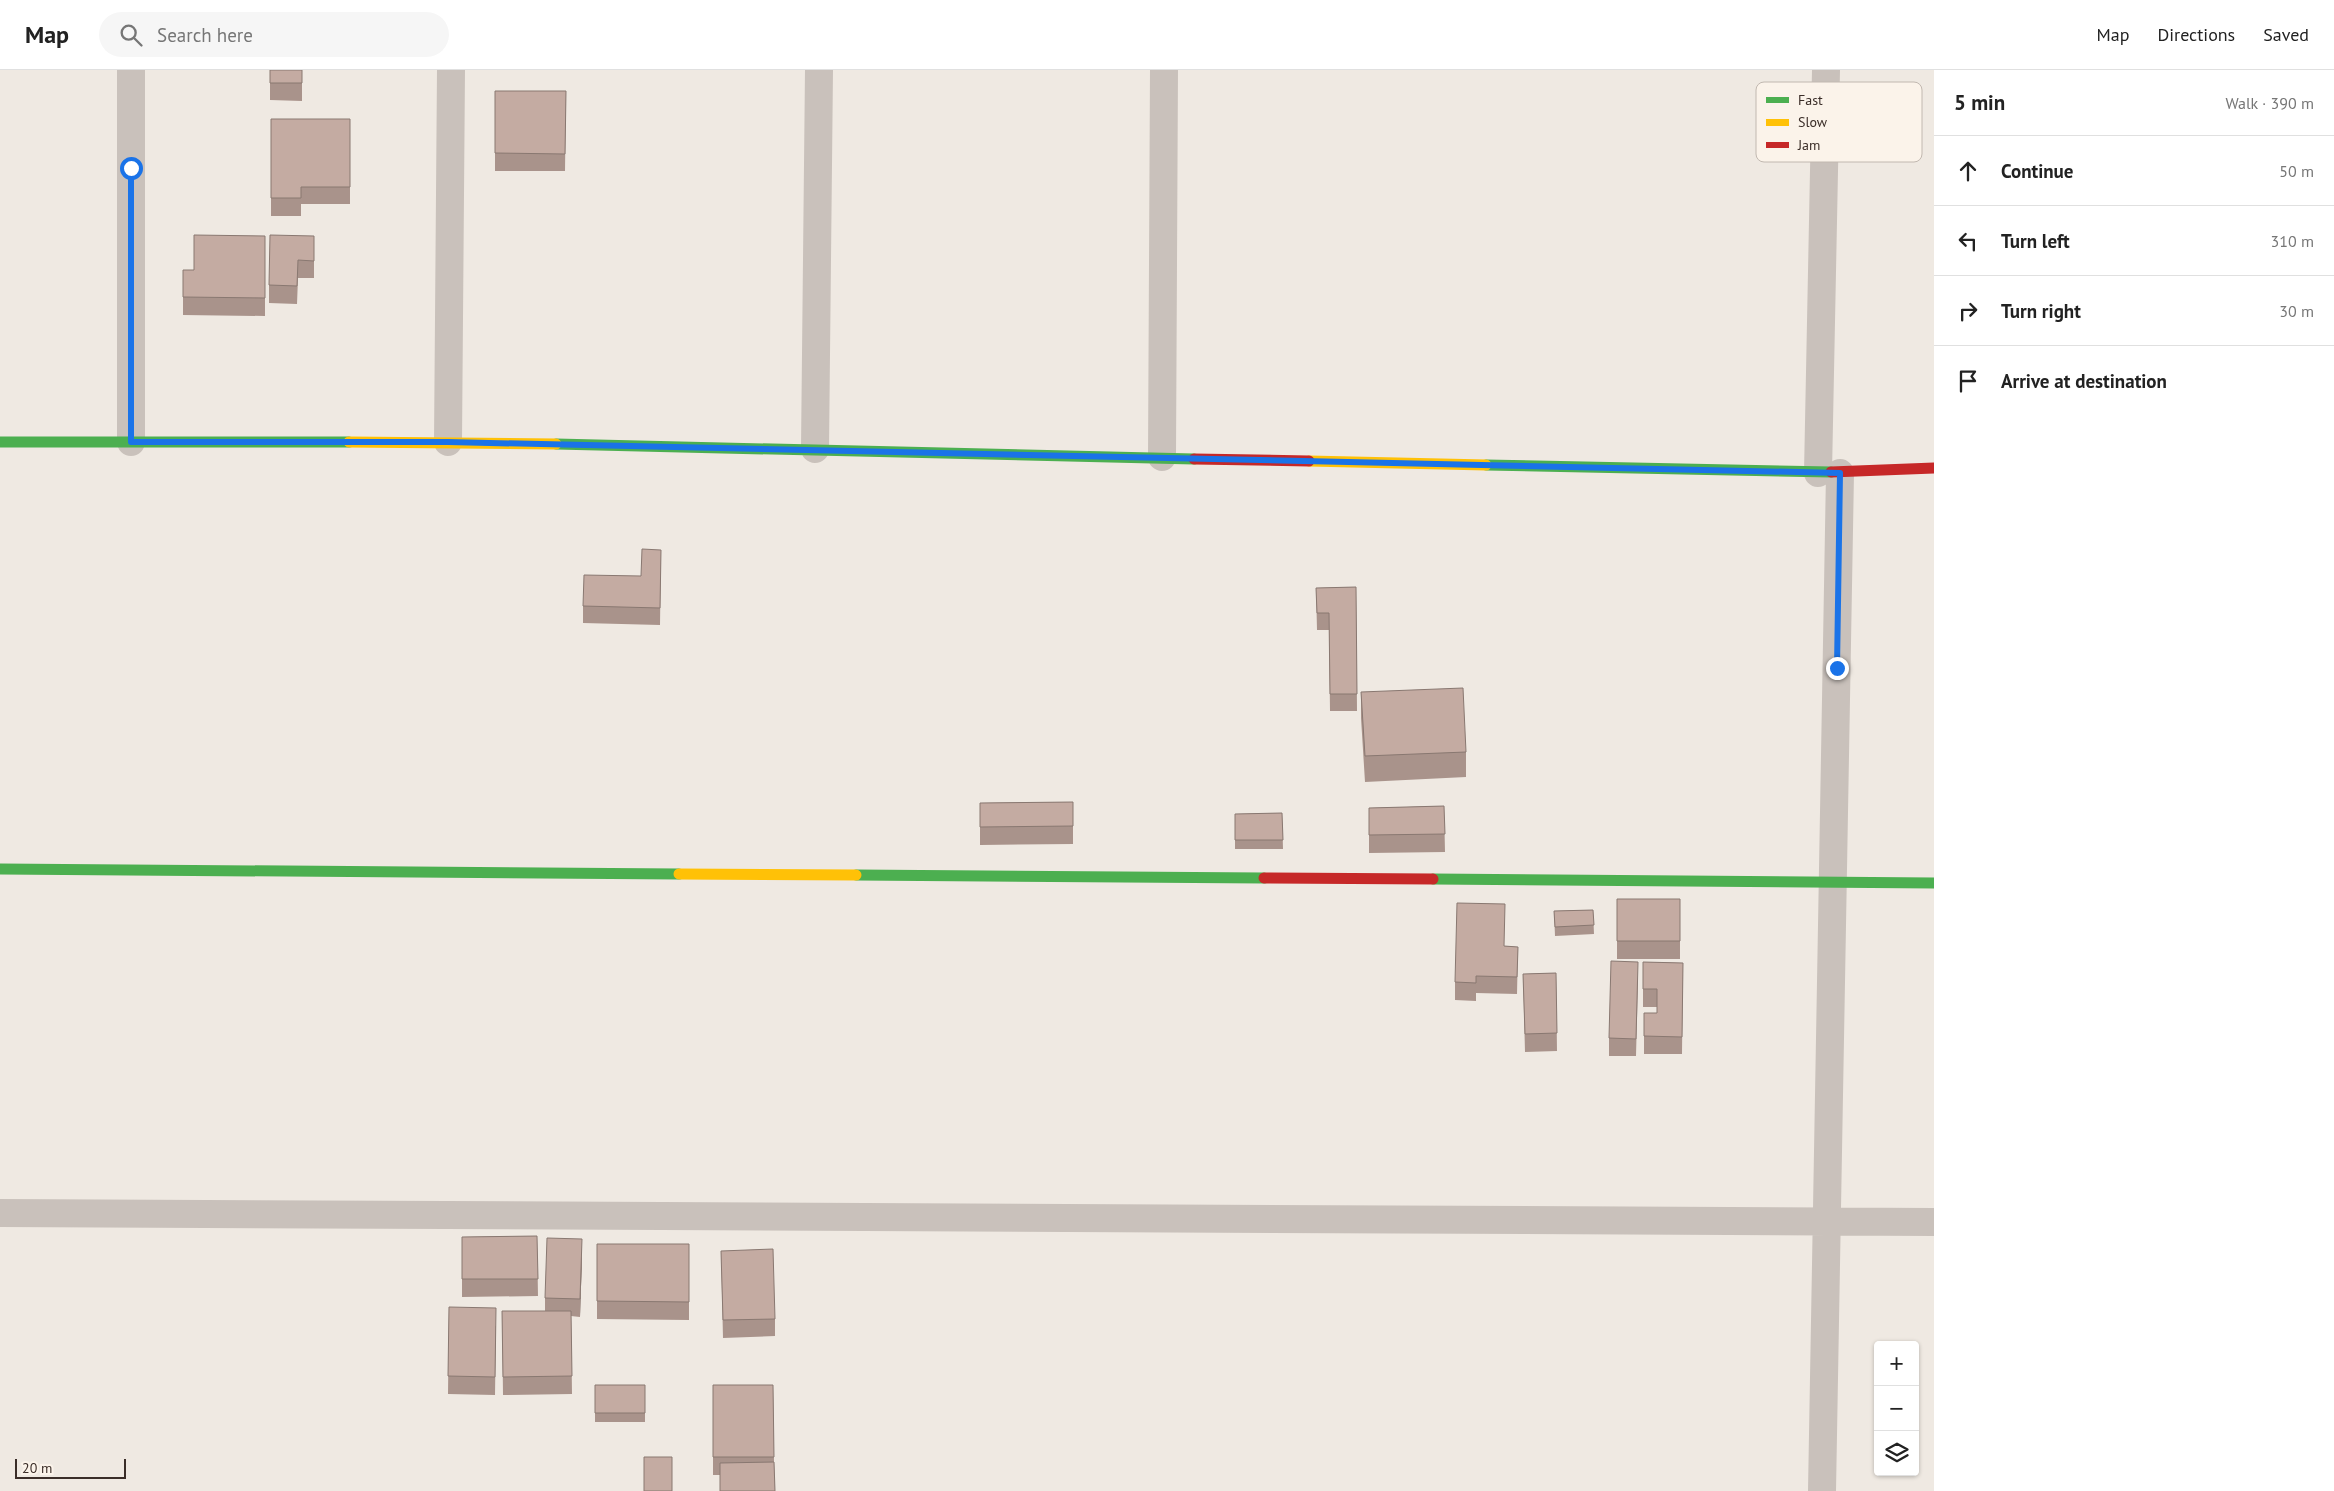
<!DOCTYPE html>
<meta charset="utf-8">
<style>
:root{--surface:#fff;--page:#f6f6f6;--text:#222;--muted:#767676;--line:#e0e0e0}
body{margin:0;font-family:"PT Sans",sans-serif;background:var(--page);color:var(--text)}
.controls{position:absolute;right:15px;bottom:15px;display:grid;overflow:hidden;border-radius:5px;box-shadow:0 1px 4px #0004}
.controls button{width:45px;height:45px;display:grid;place-items:center;padding:0;border:0;border-bottom:1px solid var(--line);background:var(--surface);color:var(--text);font:25px sans-serif}
.scale{position:absolute;left:15px;bottom:12px;width:111px;box-sizing:border-box;padding-left:5px;border:2px solid #3a2d28;border-top:0;font-size:14px;line-height:18px;white-space:nowrap;color:#3a2d28;-webkit-text-stroke:4px #fbf3ea;paint-order:stroke}
.stop{position:absolute;width:15px;height:15px;margin:-11px;border:4px solid #1a73e8;border-radius:50%;background:#fff}
.stop.end{background:#1a73e8;border-color:#fff;box-shadow:0 1px 5px #0008}
.list{margin:0;padding:0;list-style:none}
h2{display:flex;justify-content:space-between;align-items:center;height:65px;margin:0;padding:0 20px;font-size:21px}
h2 small{font-size:16px;font-weight:400;color:var(--muted)}
.list li{display:grid;grid-template-columns:32px 1fr auto;gap:15px;align-items:center;box-sizing:border-box;height:70px;padding:0 20px;border-top:1px solid var(--line)}
.list b{display:block;font-size:19px;white-space:nowrap}
.list em{font-size:16px;font-style:normal;color:var(--muted)}
.icon{flex:none;width:28px;height:28px;fill:none;stroke:currentColor;stroke-width:2;stroke-linecap:round;stroke-linejoin:round}
.map{position:relative;flex:none;width:1934px;height:1421px;overflow:hidden}
header{display:flex;align-items:center;gap:30px;box-sizing:border-box;height:70px;padding:0 25px;background:var(--surface);border-bottom:1px solid var(--line)}
header strong{font-size:24px}
nav{display:flex;gap:28px;margin-inline-start:auto;font-size:18px}
.search{width:350px;height:45px;background:var(--page);display:flex;align-items:center;gap:12px;box-sizing:border-box;padding:0 18px;border-radius:28px;color:var(--muted);font-size:19px}
main{display:flex}
aside{flex:1;background:var(--surface)}
.map>svg:first-child{display:block}
.lines{fill:none;stroke-linecap:round;stroke-linejoin:round}
.street{stroke:#c9c1bb;stroke-width:28}
.fast{stroke:#4caf50;stroke-width:11}
.slow{stroke:#ffc107;stroke-width:11}
.jam{stroke:#c62828;stroke-width:11}
.wall{fill:#a9938b}
.shaded-wall{fill:#897871}
.building{fill:#c4aba2;stroke:#897871}
.route{stroke:#1a73e8;stroke-width:6}
.key{fill:#fbf3ea;stroke:#c1b8b0;stroke-width:1}
.key-label{font-size:14px;fill:#3a2d28}
</style>
<header>
<strong>Map</strong>
<div class="search"><svg class="icon" aria-label="search" viewBox="0 0 24 24"><circle cx="10" cy="10" r="6"/><path d="M15 15l6 6"/></svg>Search here</div>
<nav><a>Map</a><a>Directions</a><a>Saved</a></nav>
</header>
<main>
<div class="map">
<svg width="1934" height="1421" viewBox="0 0 1934 1421">
<rect width="100%" height="100%" fill="#efe9e2"/>
<g class="lines">
<path class="street" d="M131 372V0
M448 372 451 0
M815 379 819 0
M1162 387 1164 0
M1818 403 1826 0
M0 1143 1934 1152
M1822 1421 1840 403"/>
<path class="fast" d="M0 372H349
M556 374 1194 389
M1486 395 1831 402
M0 799 679 804
M856 805 1264 808
M1433 809 1934 813"/>
<path class="slow" d="M349 372 556 374
M1309 391 1486 395
M679 804 856 805"/>
<path class="jam" d="M1194 389 1309 391
M1831 402 1934 398
M1264 808 1433 809"/>
</g>
<path class="wall" d="M270 0H302V31L270 30Z
M495 21H566L565 101H495Z
M271 49H350V134H301V146H271Z
M265 166V246L183 245V200H194Z
M314 166V208H298L297 234 269 233V215Z
M661 480 660 555 583 553V536L641 506Z
M1356 517 1357 641H1330L1329 560H1317L1316 518Z
M1361 622 1466 682V707L1365 712 1361 648Z
M1073 732V774L980 775V733Z
M1444 736 1445 782 1369 783V738Z
M1282 743 1283 779H1235V744Z
M1617 829H1680V889H1617Z
M1593 840 1594 864 1555 866 1554 841Z
M1505 876 1518 877 1517 924 1476 923V931L1455 930V912Z
M1643 892 1683 893 1682 984H1644V943H1657V937H1643Z
M1556 903 1557 981 1525 982 1523 904Z
M1638 910 1636 986H1609V968Z
M537 1166 538 1226 462 1227V1167Z
M597 1174H689V1250L597 1249Z
M721 1181 775 1249V1266L723 1268Z
M582 1187 580 1247 571 1246 572 1324 503 1325 502 1241H545V1228Z
M449 1237 496 1256 495 1325 448 1324Z
M595 1315H645V1352H595Z
M713 1315H773L774 1392 775 1421H720V1405H713Z"/>
<path class="shaded-wall" d="M582 1169V1187L580 1247V1229Z"/>
<path class="building" d="M270 0H302V13H270Z
M495 21H566L565 84 495 83Z
M271 49H350V117H301V128H271Z
M194 165 265 166V228L183 227V200H194Z
M270 165 314 166V191L298 190 297 216 269 215Z
M642 479 661 480 660 538 583 536 584 505 641 506Z
M1356 517 1357 624H1330L1329 543H1317L1316 518Z
M1463 618 1466 682 1365 686 1361 622Z
M1073 732V756L980 757V733Z
M1444 736 1445 764 1369 765V738Z
M1282 743 1283 770H1235V744Z
M1617 829H1680V871H1617Z
M1457 833 1505 834 1504 876 1518 877 1517 907 1476 906V913L1455 912Z
M1593 840 1594 855 1555 857 1554 841Z
M1611 891 1638 892 1636 969 1609 968Z
M1643 892 1683 893 1682 967 1644 966V943H1657V919H1643Z
M1556 903 1557 963 1525 964 1523 904Z
M537 1166 538 1209H462V1167Z
M547 1168 582 1169 580 1229 545 1228Z
M597 1174H689V1232L597 1231Z
M773 1179 775 1249 723 1250 721 1181Z
M449 1237 496 1238 495 1307 448 1306Z
M502 1241H571L572 1306 503 1307Z
M595 1315H645V1343H595Z
M713 1315H773L774 1387H713Z
M644 1387H672V1421H644Z
M774 1392 775 1421H720V1393Z"/>
<g class="lines">
<path class="route" d="M131 98V372H448L1840 403 1837 598"/>
</g>
<rect x="1756" y="12" width="166" height="80" rx="8" class="key"/>
<rect x="1766" y="27" width="23" height="6" fill="#4caf50"/>
<rect x="1766" y="49" width="23" height="7" fill="#ffc107"/>
<rect x="1766" y="72" width="23" height="6" fill="#c62828"/>
<g class="key-label">
<text x="1798" y="35">Fast</text>
<text x="1798" y="57">Slow</text>
<text x="1798" y="80">Jam</text>
</g>
</svg>
<div class="controls">
<button>+</button>
<button>−</button>
<button><svg class="icon" aria-label="layers" viewBox="0 0 24 24"><path d="M12 4l9 5-9 5-9-5zM3 14l9 5 9-5"/></svg></button>
</div>
<div class="scale">20 m</div>
<div class="stop" style="left:131px;top:98px"></div>
<div class="stop end" style="left:1837px;top:598px"></div>
</div>
<aside>
<h2>5 min<small>Walk · 390 m</small></h2>
<ul class="list">
<li><svg class="icon" aria-label="ahead" viewBox="0 0 24 24"><path d="M12 20V5M6 11l6-6 6 6"/></svg><div><b>Continue</b></div><em>50 m</em></li>
<li><svg class="icon" aria-label="left" viewBox="0 0 24 24"><path d="M17 20v-9H6M10 6l-5 5 5 5"/></svg><div><b>Turn left</b></div><em>310 m</em></li>
<li><svg class="icon" aria-label="right" viewBox="0 0 24 24"><path d="M7 20v-9h11M14 6l5 5-5 5"/></svg><div><b>Turn right</b></div><em>30 m</em></li>
<li><svg class="icon" aria-label="arrive" viewBox="0 0 24 24"><path d="M6 21V4h12l-3 4 3 4H6"/></svg><div><b>Arrive at destination</b></div></li>
</ul>
</aside>
</main>
